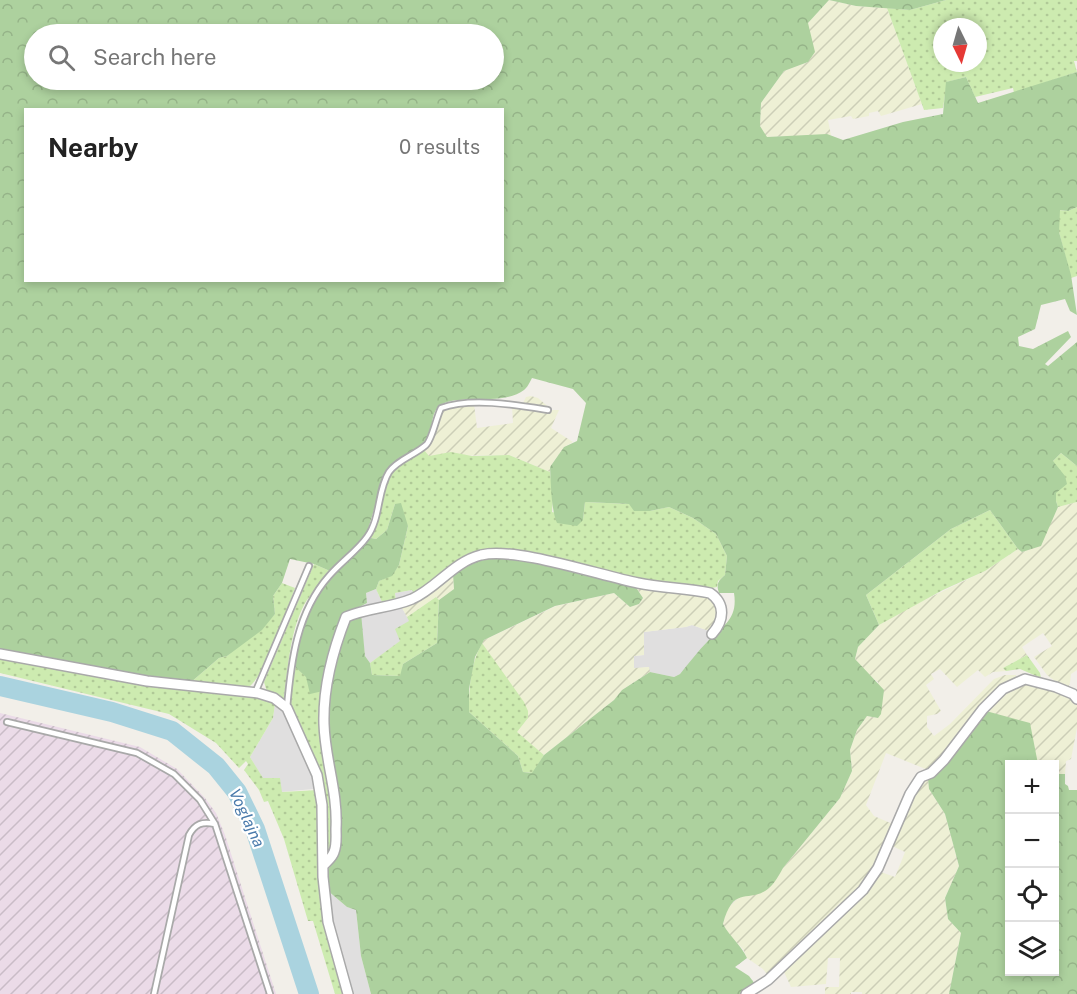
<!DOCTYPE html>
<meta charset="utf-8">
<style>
:root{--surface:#fff;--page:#f2f2f2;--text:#222;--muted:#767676;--line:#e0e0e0}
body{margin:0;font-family:"Public Sans",sans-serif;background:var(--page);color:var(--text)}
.controls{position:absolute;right:18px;bottom:18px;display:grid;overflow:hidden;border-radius:0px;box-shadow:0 3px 9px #0003}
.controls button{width:54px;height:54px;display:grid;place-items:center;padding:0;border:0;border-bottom:2px solid var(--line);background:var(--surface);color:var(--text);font:30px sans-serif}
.compass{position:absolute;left:933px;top:18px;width:54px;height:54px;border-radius:50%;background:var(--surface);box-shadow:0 3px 9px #0003;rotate:175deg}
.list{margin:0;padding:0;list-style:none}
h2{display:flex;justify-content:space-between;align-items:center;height:78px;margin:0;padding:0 24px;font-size:26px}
h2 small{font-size:20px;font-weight:400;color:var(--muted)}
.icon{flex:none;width:33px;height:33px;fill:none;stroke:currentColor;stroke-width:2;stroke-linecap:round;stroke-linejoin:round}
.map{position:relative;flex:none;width:1077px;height:994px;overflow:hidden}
.search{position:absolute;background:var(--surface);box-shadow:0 3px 9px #0003;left:24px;top:24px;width:480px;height:66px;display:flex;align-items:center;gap:15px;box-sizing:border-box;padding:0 21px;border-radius:33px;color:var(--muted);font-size:22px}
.panel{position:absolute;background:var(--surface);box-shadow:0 3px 9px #0003;left:24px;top:108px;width:480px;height:174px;border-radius:0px}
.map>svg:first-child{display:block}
.residential{fill:#e0dfdf}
.industrial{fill:url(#industrial-furrows)}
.farmland{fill:url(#farmland-furrows)}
.grass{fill:url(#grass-dots);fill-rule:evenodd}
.forest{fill:url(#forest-crowns);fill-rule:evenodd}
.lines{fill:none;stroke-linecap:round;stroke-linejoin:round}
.river{stroke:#aad3df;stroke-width:20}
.lane-casing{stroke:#a9a9a9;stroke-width:8}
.street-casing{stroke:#a9a9a9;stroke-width:12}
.lane{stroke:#fff;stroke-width:4.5}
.street{stroke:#fff;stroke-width:9}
.labels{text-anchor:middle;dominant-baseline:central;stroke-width:4.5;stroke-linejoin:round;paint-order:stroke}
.water-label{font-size:16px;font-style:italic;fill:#4a7aab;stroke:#fff}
</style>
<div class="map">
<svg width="1077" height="994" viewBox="0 0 1077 994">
<defs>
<pattern id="industrial-furrows" width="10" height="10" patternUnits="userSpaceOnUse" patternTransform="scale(1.5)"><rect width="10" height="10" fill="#ebdbe8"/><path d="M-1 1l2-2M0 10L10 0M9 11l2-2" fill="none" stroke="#c9bcc7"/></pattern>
<pattern id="farmland-furrows" width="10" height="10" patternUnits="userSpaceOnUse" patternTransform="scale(1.5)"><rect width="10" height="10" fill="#eef0d5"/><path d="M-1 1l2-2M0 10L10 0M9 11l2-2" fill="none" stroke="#ccceb7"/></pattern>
<pattern id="grass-dots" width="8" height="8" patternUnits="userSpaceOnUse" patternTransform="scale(1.5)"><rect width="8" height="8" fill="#cdebb0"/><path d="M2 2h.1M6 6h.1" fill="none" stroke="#b0c997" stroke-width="1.8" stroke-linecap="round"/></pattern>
<pattern id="forest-crowns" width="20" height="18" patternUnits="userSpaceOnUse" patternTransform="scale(1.5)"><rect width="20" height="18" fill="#add19e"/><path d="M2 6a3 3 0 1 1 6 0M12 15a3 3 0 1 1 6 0" fill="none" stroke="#95b388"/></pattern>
</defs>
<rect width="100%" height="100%" fill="#f2efe9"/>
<path class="residential" d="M376 589 382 602H396L395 593 413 590 418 598 402 608 410 621 401 641 370 663 365 656 359 607 367 603 366 593Z
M692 625 709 631 713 636 680 674 674 677 650 672 648 667 634 669V656L644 655V632L685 627Z
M284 698 290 701 322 774 324 788 281 792 263 779 250 757 273 718 275 704Z
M327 890 347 907 356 910 361 956 371 994H346L330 940Z"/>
<path class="industrial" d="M0 713 140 747 177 769 205 798 216 813 225 835 276 994H0Z"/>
<path class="farmland" d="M829 0 856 6 887 8 922 104 881 116 878 111 869 113V116L853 119 851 116 828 120 831 135 766 137 760 126 761 103 784 71 808 62V23Z
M531 396 538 398 552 410H559L551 428 573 442 564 447 550 467V472L509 455 428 456 424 450 429 447 434 439 438 417 445 407 474 404 477 428 513 423 512 406 523 403 526 397Z
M1077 502V670L1071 674 1070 683 1067 690 1047 675 1034 657 1052 646 1043 633 1022 647 1027 655 1003 668 1006 671 993 672 985 677 978 670 957 687 940 669 931 674 934 679 926 685 941 711 937 714 927 716V727L934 736 950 724 994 679 1005 675H1016V679L969 720 932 768 928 770 886 753 866 805 874 816 895 825 871 875 845 904 840 903 769 977 763 969 747 958 743 949 729 935 723 924 727 909 740 896 755 894 776 879 783 868 840 798 852 771 850 750 857 730 867 716 877 718 878 682 867 674 855 659 858 647 879 625 912 606 985 571 1018 549 1022 552 1040 546 1058 507Z
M453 574 454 589 439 600 436 597 407 617 402 608Z
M635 586 709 595 715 602 719 621 709 631 692 625 686 627 644 632V655L634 656V668L649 667 650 672 622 690 614 700 544 755 516 732 528 718 482 643 484 640 556 606 614 593 630 607 639 604 643 598Z
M1024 683 1035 684 1063 694 1073 699 1077 705V728L1071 759 1066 761 1065 774H1055L1054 764H1038L1035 756 986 711 1010 689Z
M928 779 929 789 945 814 959 866 945 898 948 919 961 933 949 994H862V992H851V994H825V987H839L840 958H828L826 984 791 987 784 972 785 967 878 871 895 877 905 852 890 845 920 784Z"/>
<path class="grass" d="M946 0H1077V61H1074L1077 72 1014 93 1013 88 975 97 966 77 947 82 943 108 924 110 887 8 910 10ZM942 27H978V63H942Z
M1077 207V276L1071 278 1059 232V210L1068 211Z
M424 450 429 456 451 452 472 456 509 455 550 472 553 497 552 512 583 520 585 502 629 504 650 511 669 507 693 518 716 534 727 556 725 575 718 581 717 587 706 589 662 585 499 551 414 594 412 590 395 593 396 602H382L376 589 379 581 392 575 399 565 408 526 395 504 387 530 376 539 371 538C379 516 378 485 396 468 405 461 415 457 424 450Z
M1061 453 1077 466V502L1058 507 1056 501 1053 461Z
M990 510 1018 549 985 571 943 590 879 625 866 595 951 529Z
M314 564 330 571C321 582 311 593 304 605 290 632 288 668 284 698L280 699 267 692 264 682Z
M282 583 295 588C284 616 270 669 248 688L190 683 219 658 227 656 275 614 273 596Z
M436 597 439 600 437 643 403 664 401 676 372 675 370 663 400 641 395 629 409 621 407 617Z
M482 643 524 702 528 711V718L517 732 544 755 533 773 523 772 518 756 469 712C469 687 470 665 482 643Z
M1027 655 1040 673 1041 678 1020 669 1006 671 1003 668Z
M0 658 246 695 275 704 273 718 250 757 263 778H280L282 792 318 790 321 877 346 994H335L313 921H308L284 839 268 801 264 802 259 790 244 770 248 764 246 761 239 768 216 743 169 714 0 673Z
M293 665 323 691 334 847 330 850 327 849 326 804 322 774 290 701Z"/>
<path class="forest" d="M0 0H946L910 10 856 6 829 0 808 23 815 52 808 62 784 71 761 103 760 126 767 137 827 134 843 140 903 122 943 114 946 82 966 77 978 103 1077 72V207L1068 211 1060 210 1059 232 1071 275 1077 315 1070 311 1065 299 1041 305 1035 329 1018 337 1019 346 1033 349 1068 331 1071 337 1045 364 1048 366 1077 342V466L1061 453 1053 461 1065 476 1067 484 1056 493V501L1058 507 1041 546 1022 552 1018 549 990 510 951 529 866 595 879 625 858 647 855 659 884 690 881 714 878 718 867 716 857 730 850 750 852 771 840 798 783 868C779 875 775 883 769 888 749 905 734 883 723 924 730 937 741 945 747 958L735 967 749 976 755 984 740 994H371L361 956 356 910 347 907 327 890 326 874 337 853 326 723 330 681 348 619 361 613 365 656 370 663 372 675 400 676 403 664 437 643 439 600 454 589 453 574 481 557 519 558 635 586 643 598 639 604 630 607 614 593 555 606 484 640 475 657 469 689V712L518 756 523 772 532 773 544 755 614 700 622 690 650 672 674 677 680 674C689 663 698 651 708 641 724 625 738 619 734 593H719C716 584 718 581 725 575L727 556 716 534 693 518 669 507 650 511H634L629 504 585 502 583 520 577 526 557 523C551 509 551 484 550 467L564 447 577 441 586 403 573 389 532 378C530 382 527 388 524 390 503 407 453 392 438 407 430 416 433 432 426 442L386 470 366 536 330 571 314 564 290 559 282 583 273 596 275 614 262 630 227 656 219 658 190 683 154 678 0 651ZM34 34H494V80H34ZM26 110H502V280H26Z
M401 503 408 526 399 565 392 576 379 581 376 589 366 593 367 603 344 615 323 691 310 694 306 677 293 665C298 642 302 615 316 595 331 573 352 556 371 538L376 539 387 530 395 504Z
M986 711 1030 723 1038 764H1010V972H1054L1055 774H1065V784L1068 786 1069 790H1077V994H949L961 933 948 919 945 898 959 866 945 814 929 789 928 779C953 764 969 734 986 711Z"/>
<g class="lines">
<path class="river" d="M0 686 112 712 172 731 216 766 237 792 255 829 309 994"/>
<g class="lane-casing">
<path id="lane" d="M255 693 309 566
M287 708C291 661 297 612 329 576 341 562 357 551 367 537 381 518 377 491 389 472 397 460 415 455 426 445 432 440 436 418 441 408 471 397 517 405 548 410
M7 722 137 753 174 774 200 800 215 824 270 994
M154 994 189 835C195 824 202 821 215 824"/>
</g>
<g class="street-casing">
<path id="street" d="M0 654 147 681 258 693 274 698 287 708 317 775 322 805 323 877 328 922 348 994
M323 866C327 861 332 858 334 852 337 845 336 836 336 829 338 792 325 760 324 724 323 688 333 650 346 617 367 608 390 608 412 599 437 588 453 562 481 555 518 547 598 575 638 583 662 588 687 588 710 593 726 604 724 621 712 634
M746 994 768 980 863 890 878 868 910 794 921 777 931 773 944 760 983 709 1003 689 1025 679 1056 687 1073 694 1077 699"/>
</g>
<use href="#lane" class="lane"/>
<use href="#street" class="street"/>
</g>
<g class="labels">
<g class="water-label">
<text transform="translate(247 818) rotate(65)">Voglajna</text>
</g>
</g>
</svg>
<div class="controls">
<button>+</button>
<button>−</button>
<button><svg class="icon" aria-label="locate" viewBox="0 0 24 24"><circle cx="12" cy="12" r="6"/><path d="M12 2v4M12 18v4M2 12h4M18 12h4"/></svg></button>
<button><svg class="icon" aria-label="layers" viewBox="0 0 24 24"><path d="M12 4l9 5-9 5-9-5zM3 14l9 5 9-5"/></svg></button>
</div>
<svg class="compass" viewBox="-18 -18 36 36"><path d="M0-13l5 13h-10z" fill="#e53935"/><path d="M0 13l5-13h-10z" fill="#767676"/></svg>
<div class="search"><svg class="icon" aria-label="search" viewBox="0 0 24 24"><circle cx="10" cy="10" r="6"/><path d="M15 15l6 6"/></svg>Search here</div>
<section class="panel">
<h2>Nearby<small>0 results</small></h2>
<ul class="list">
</ul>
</section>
</div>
